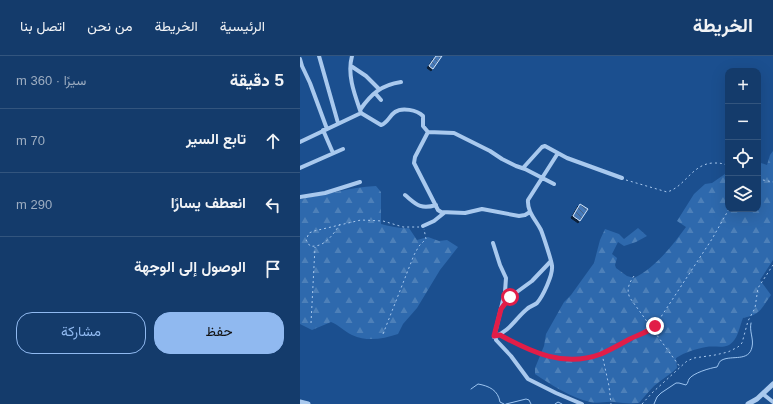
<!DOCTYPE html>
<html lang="ar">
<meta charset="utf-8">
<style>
:root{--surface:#143b6b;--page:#1d4271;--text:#f1f3f6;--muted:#9dadc1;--line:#33557e;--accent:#90b9f0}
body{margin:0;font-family:Helvetica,Vazirmatn,sans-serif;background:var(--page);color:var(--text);direction:rtl}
.controls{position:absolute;right:12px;top:12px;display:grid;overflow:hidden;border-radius:8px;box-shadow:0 4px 16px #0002}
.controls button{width:36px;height:36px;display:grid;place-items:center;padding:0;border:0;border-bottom:1px solid var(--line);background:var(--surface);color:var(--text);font:20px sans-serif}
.stop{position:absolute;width:12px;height:12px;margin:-9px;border:3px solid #e11d48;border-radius:50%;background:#fff}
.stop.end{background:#e11d48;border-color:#fff;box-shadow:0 1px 4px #0008}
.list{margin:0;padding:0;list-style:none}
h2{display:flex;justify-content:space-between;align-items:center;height:52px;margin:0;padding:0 16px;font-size:17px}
h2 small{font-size:13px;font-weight:400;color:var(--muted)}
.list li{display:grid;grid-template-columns:26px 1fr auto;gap:12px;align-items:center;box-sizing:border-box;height:64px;padding:0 16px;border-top:1px solid var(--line)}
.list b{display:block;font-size:15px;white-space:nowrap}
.list em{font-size:13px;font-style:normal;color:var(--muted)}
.actions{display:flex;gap:8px;padding:12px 16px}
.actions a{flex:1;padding:9px 0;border:1px solid var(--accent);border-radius:16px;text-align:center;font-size:14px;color:var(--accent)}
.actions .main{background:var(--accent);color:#111}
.icon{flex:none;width:22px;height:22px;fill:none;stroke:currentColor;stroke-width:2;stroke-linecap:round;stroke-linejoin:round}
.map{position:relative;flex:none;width:473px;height:348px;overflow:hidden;direction:ltr}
header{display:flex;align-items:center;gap:24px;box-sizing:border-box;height:56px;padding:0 20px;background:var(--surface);border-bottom:1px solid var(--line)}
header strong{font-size:19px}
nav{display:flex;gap:22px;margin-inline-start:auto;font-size:14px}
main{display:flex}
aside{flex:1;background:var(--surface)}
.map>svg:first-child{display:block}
.forest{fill:url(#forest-firs)}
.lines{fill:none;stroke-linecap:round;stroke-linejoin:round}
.stream{stroke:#9cc4f0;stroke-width:1}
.building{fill:url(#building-back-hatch);stroke:#cfe3fa;filter:url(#shadow)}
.path{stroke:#a9c9ee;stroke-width:1;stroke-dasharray:2 3;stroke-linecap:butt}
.minor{stroke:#a9c9ee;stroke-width:4}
.tertiary{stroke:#a9c9ee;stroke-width:5}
.route{stroke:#e11d48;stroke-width:5}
</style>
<header>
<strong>الخريطة</strong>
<nav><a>الرئيسية</a><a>الخريطة</a><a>من نحن</a><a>اتصل بنا</a></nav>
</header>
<main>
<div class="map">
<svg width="473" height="348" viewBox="0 0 473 348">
<defs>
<pattern id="forest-firs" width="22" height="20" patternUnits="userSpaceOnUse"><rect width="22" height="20" fill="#2e69ad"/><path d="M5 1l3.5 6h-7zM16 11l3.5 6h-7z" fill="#4d80b9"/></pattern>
<pattern id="building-back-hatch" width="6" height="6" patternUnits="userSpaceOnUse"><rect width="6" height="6" fill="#4478b7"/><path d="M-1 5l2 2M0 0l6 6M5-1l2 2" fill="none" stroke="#486282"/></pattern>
<filter id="shadow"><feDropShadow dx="-2" dy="2" stdDeviation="0" flood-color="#0009"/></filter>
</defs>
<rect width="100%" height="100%" fill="#1b4f8f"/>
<path class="forest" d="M473 95V204L460 224 471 239C462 251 461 259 443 262 440 269 439 277 435 283 427 295 418 289 406 291 396 293 385 296 376 302L377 312C370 319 362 323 354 330 349 335 344 341 339 347 330 348 323 347 314 346 306 345 298 348 290 346 271 342 250 328 235 318V312L244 290 246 278 264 246 271 239 294 207 300 184 305 173 319 178 324 183 338 172 347 180 336 186 324 190 318 186 312 198 317 202 315 209 316 212 327 220 334 222C356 211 372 190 386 171L377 165 394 138 405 128 412 127 425 118 428 119V153H458V106L467 109 470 99Z
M76 130 81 136V168C90 170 100 173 109 172L117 184 128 181 139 185 147 184 158 191 140 214 117 252 103 268 98 278C82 283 68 286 52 279 44 275 39 269 31 266L12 274 0 268V143C27 139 49 131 76 130Z"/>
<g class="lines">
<path class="stream" d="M171 333 178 328C189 330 198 334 200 346L204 348
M206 348 226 343 229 344 231 348
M255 348 258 346 262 348
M354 348 357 341 361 337 376 327H379L386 329C388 327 388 325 389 323 393 317 410 312 417 311 419 308 419 305 422 304 432 299 449 306 452 291 454 283 449 275 451 267"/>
</g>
<path class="building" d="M136 0H142L133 13 129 10Z
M280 148 288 153 280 165 273 160Z"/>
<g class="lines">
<path class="path" d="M458 123 473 126
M326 124 367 136C385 131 392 108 413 107 419 107 423 107 428 110
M40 168C33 179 24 192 10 190L6 184 9 177 14 175 61 164 83 165 103 171H119
M334 220C329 227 326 234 330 242L380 311
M11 267 15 191
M83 278 114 199 119 190 126 183 124 173
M204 281 235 297 257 303 271 304 300 299 332 282 350 274 355 270 412 183 429 153
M302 298 309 330 311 348
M342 348 352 337 387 305 394 302 415 299 428 296 438 291 442 287 448 265 455 252 458 232 473 209"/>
<path class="minor" d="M19 0 38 67
M52 0C47 18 54 37 60 54
M0 3 2 10 10 27 27 73
M51 10 66 20 79 33
M75 37 81 44
M61 57 81 69C88 67 89 60 95 56 102 51 117 54 123 60V70L128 76 154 77 190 95 202 103 216 110 225 113 254 128
M23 74 33 97
M128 76 115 101 114 107 138 154 141 156 165 157 182 153 219 160 225 159 230 156
M0 86 61 57 60 54C71 38 81 29 101 26
M0 112 43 93
M223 112 242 91 245 90 267 102 322 122
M105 139C116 148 120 154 136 149
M0 141 25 137 60 126
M123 170 134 165 144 157
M193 187 200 209 206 222 205 236 195 277 196 284 211 300 228 323 256 337 282 348
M202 251 210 241 232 225 251 205
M194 281C210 275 215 263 227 253 230 250 235 249 237 247 243 240 253 219 252 210 252 206 243 179 241 174 236 164 227 156 228 144L258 97
M463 338 473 346"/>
<path class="tertiary" d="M0 346 8 348
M448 348 457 343 473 328"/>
</g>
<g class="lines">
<path class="route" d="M210 241 201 253 194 280 200 279C231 296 264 312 301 298 310 294 319 289 328 284 337 279 347 277 355 270"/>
</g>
</svg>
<div class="controls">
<button>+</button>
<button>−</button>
<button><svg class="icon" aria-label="locate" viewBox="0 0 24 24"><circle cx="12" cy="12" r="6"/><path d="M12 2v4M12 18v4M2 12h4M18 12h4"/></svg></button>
<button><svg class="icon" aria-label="layers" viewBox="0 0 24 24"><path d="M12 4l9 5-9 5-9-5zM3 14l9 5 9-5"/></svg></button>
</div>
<div class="stop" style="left:210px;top:241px"></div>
<div class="stop end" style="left:355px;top:270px"></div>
</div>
<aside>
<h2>5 دقيقة<small>سيرًا · 360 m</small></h2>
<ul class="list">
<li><svg class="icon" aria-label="ahead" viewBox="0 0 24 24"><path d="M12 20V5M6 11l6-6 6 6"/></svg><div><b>تابع السير</b></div><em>70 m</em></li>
<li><svg class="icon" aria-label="left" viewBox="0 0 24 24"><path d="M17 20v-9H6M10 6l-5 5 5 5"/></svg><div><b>انعطف يسارًا</b></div><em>290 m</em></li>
<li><svg class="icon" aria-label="arrive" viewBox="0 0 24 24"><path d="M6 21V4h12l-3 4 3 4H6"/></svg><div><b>الوصول إلى الوجهة</b></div></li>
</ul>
<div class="actions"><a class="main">حفظ</a><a>مشاركة</a></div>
</aside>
</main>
